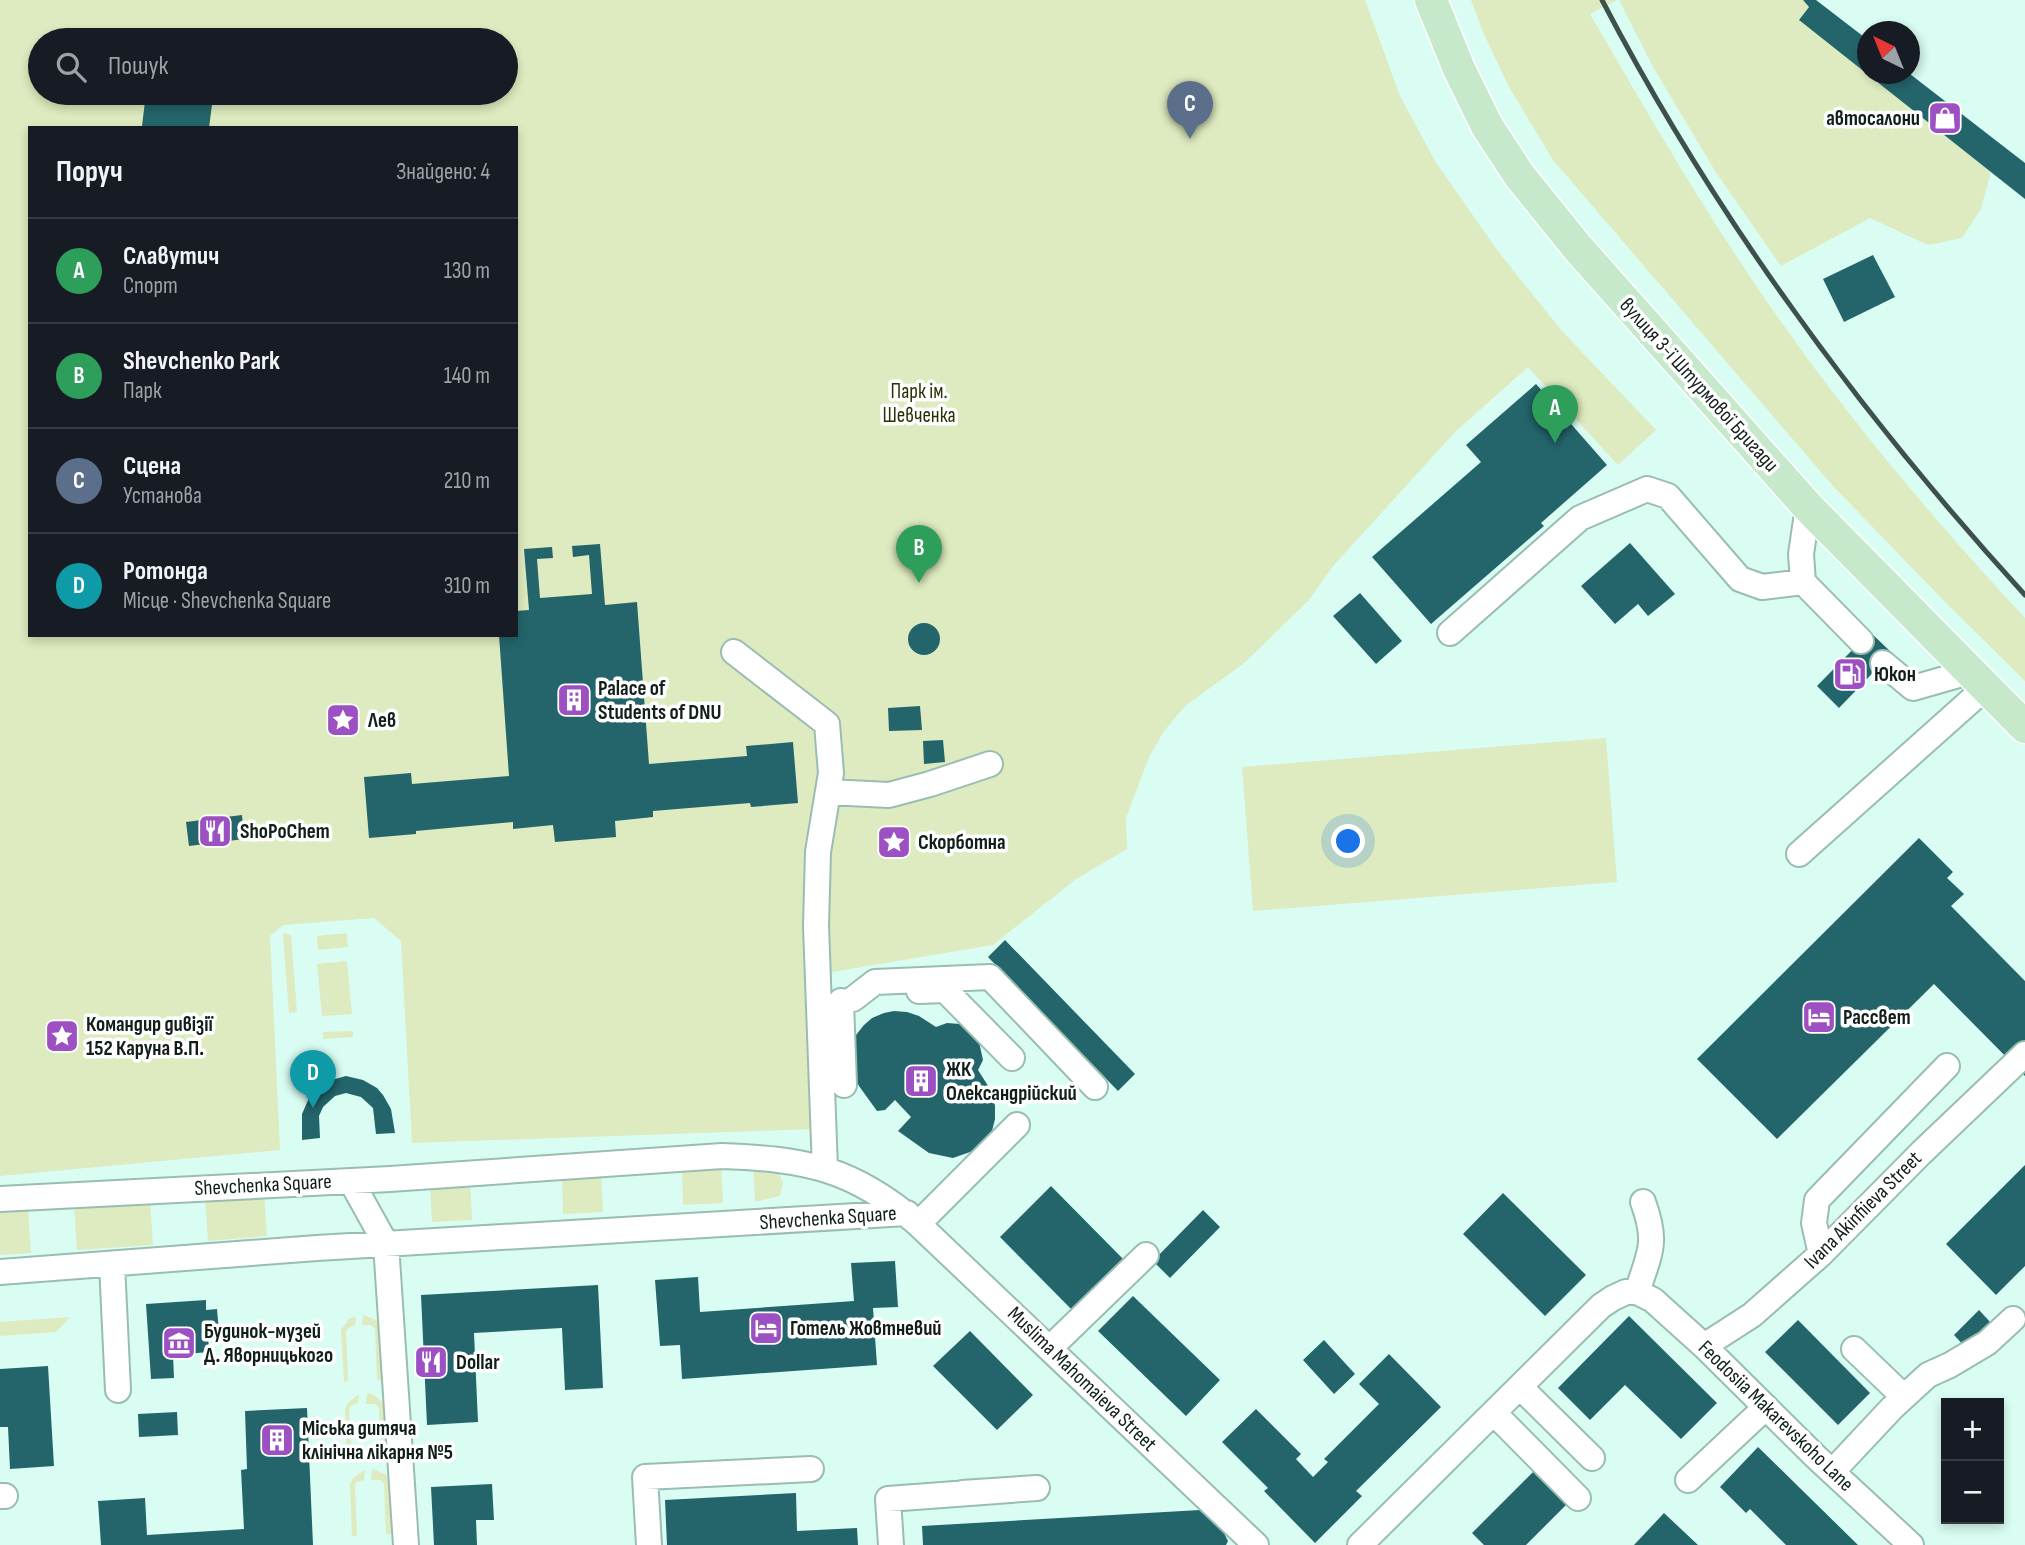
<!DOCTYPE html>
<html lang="uk">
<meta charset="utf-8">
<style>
:root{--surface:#171b24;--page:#242831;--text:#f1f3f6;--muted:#9ea1a6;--line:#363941;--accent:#8c9099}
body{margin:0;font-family:"Sofia Sans Condensed",sans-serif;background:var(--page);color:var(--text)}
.controls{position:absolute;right:21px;bottom:21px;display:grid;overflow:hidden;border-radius:0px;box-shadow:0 4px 10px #0003}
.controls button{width:63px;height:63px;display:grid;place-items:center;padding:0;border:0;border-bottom:2px solid var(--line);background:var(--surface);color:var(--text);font:35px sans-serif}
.compass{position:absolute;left:1857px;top:21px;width:63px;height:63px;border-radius:50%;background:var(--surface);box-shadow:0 4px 10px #0003;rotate:317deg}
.you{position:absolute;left:1349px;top:842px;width:24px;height:24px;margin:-18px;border:5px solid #fff;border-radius:50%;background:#1a73e8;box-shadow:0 0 0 10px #1a73e833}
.badge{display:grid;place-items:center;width:46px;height:46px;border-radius:50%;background:var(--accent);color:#fff;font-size:23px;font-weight:700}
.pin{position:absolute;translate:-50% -58px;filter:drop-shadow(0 2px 4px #0008)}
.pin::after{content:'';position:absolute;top:37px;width:24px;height:21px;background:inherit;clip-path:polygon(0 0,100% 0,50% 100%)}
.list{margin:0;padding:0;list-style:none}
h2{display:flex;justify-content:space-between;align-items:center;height:91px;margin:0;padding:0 28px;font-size:30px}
h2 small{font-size:23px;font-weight:400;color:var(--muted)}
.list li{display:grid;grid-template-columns:46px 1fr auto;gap:21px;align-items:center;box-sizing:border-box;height:105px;padding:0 28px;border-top:2px solid var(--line)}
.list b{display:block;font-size:26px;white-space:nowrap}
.list p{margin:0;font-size:23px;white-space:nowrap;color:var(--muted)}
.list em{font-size:23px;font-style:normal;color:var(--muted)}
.icon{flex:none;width:38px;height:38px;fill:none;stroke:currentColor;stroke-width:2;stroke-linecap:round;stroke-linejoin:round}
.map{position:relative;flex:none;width:2025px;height:1545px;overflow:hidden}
.search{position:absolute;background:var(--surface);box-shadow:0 4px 10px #0003;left:28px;top:28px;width:490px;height:77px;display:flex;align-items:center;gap:18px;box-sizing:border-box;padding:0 24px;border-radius:38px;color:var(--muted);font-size:26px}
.panel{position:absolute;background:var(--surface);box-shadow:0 4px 10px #0003;left:28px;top:126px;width:490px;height:511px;border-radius:0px}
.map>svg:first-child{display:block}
.green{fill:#deeabf;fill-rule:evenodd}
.building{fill:#23656b}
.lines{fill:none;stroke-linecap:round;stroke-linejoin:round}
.minor-casing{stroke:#9abdb2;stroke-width:28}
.major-casing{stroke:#fff;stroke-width:35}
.minor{stroke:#fff;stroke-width:24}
.major{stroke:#c7e9cb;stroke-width:32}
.rail{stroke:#3e504b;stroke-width:5}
.labels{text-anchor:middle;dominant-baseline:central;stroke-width:7;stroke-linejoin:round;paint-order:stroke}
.poi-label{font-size:21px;font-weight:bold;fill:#111e1a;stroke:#fff;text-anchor:start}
.street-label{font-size:21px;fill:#111e1a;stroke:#fff}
.park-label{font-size:21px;fill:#283102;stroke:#fff}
</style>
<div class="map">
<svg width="2025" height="1545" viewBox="0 0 2025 1545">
<rect width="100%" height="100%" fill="#d9fdf3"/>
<path class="green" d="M0 0H1365L1400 96 1435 161 1497 250 1562 331 1656 430 1618 465 1528 367 1455 432 1334 565 1308 601 1243 664 1185 706 1164 731 1149 757 1126 818 1127 849 1076 879 993 945 808 976 816 1129 412 1143 401 941 374 918 283 925 270 936 280 1150 0 1176ZM40 40H506V93H40ZM30 128H516V635H30Z
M1471 0H1617L1590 14C1639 98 1687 182 1741 263 1824 390 1922 507 2025 618V681L1945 602 1833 486 1553 160 1509 87 1483 32Z
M1619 0H1803L1809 7 1799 20 1991 172 1981 209 1962 238 1928 245 1870 218 1781 266 1715 171 1652 65Z
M1606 738 1617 882 1253 911 1242 767Z
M284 933 291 935 297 1012 289 1013 283 936Z
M347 933 348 947 318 950 317 936Z
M347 961 352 1014 322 1016 317 964Z
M353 1031V1037L323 1039V1032Z
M753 1163 778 1171 783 1183 780 1196 755 1202Z
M721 1165 723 1203 683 1205 682 1167Z
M601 1174 603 1212 563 1214 562 1176Z
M470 1181 472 1220 432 1222 430 1183Z
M264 1193 267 1236 208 1241 205 1197Z
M150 1201 153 1245 77 1250 74 1206Z
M28 1209 31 1253 0 1255V1211Z
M363 1315 376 1320 381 1325 383 1380H377L375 1329 371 1325H362Z
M356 1316 355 1325 348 1328 346 1332 348 1381 344 1382 341 1330 349 1319Z
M70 1317 56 1332 0 1336V1322Z
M367 1393 374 1395 384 1404 387 1459H381L379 1408 375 1404H366Z
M359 1394 358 1403 351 1406 349 1410 352 1460H347L345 1409 348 1403Z
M372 1469 385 1474 390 1480 392 1534H386L384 1484 380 1480H371Z
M365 1470 364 1480 356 1482 355 1486 357 1536H352L350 1485 353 1478Z"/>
<path class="building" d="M1803 0H1816L1868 40V74H1910L2025 163V199L1799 20 1809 7Z
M146 93H173L213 97 209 128H162L142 126Z
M1873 255 1895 297 1844 322 1823 279Z
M1536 384 1607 465 1541 523 1544 526 1431 624 1372 557 1481 462 1466 445Z
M1630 543 1675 594 1648 616 1638 604 1615 624 1581 586Z
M600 544 605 605 637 602 649 764 747 756 746 746 793 742 798 803 751 807 750 803 653 811V817L615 821 616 837 555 842 553 825 513 829V822L416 831V834L369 838 364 777 411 773 412 784 509 776 499 635H516V611L529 610 524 549 552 547 553 558 537 559 540 598 592 594 589 555 573 557 572 546Z
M1360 593 1402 641 1376 664 1333 616Z
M908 639a16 16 0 1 1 32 0a16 16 0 1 1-32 0Z
M1870 632 1892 653 1839 708 1817 686Z
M920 706 922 730 889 731 888 708Z
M943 740 945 762 924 764 923 741Z
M242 815 244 839 189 846 186 822Z
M1919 838 1953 872 1947 878 1964 894 1951 906 2025 981V1076L1934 984 1777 1139 1697 1059Z
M1005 940 1135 1074 1118 1091 988 957Z
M894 1011 907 1012 919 1016 936 1027 947 1023 960 1024 967 1028 979 1042 983 1060 978 1070 992 1092 995 1106V1119L992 1131 983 1143 973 1151 953 1158 929 1153 898 1131 911 1117 895 1100 885 1110 877 1111 859 1086 852 1072 851 1048 856 1035 864 1025 872 1018 884 1013Z
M346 1076 363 1080 377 1088 383 1095 391 1109 395 1133 376 1134 373 1108 361 1097 346 1093 335 1096 323 1107 319 1116 320 1138 302 1140V1114L309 1098 318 1087 328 1081Z
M2025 1165V1266L1996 1295 1946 1244Z
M1051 1186 1126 1262 1075 1313 1000 1237Z
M1503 1193 1586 1275 1545 1316 1463 1234Z
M1203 1210 1220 1227 1170 1278 1153 1261Z
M895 1261 898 1307 873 1308 877 1365 682 1379 680 1345 660 1346 655 1280 698 1277 700 1312 854 1301 851 1263Z
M598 1285 603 1388 565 1390 562 1328 474 1333 478 1422 427 1425 421 1295Z
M1133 1296 1220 1380 1186 1416 1098 1331Z
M206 1300V1310L217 1309 219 1332 208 1333 209 1352 173 1355 174 1378 151 1379 146 1304Z
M1979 1310 1991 1323 1966 1348 1954 1335Z
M1629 1316 1717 1403 1681 1439 1625 1385 1590 1420 1558 1388Z
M1798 1320 1870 1393 1838 1425 1765 1352Z
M970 1331 1033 1395 997 1430 933 1366Z
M1324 1340 1355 1374 1334 1394 1303 1360Z
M1389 1354 1441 1407 1356 1491 1362 1496 1315 1543 1264 1491 1268 1488 1222 1442 1256 1409 1301 1454 1296 1459 1313 1477 1328 1462 1324 1459 1379 1404 1359 1384Z
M48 1366 54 1466 10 1469 8 1427H0V1369Z
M307 1408 313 1545H101L98 1501 145 1498 147 1535 244 1529 241 1470 247 1469 245 1411Z
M177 1412 178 1435 139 1437 138 1414Z
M1758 1447 1858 1545H1786L1750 1509 1746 1513 1720 1487Z
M1538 1467 1571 1500 1526 1545H1484L1472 1533Z
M492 1484 494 1520H476L477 1545H434L431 1487Z
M796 1493 797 1531 857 1528 858 1545H667L665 1500Z
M1200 1510 1223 1531 1228 1541 1226 1545H923L922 1526Z
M1664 1513 1698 1545H1634Z"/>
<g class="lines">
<g class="minor-casing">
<path id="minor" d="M1808 507 1801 554 1803 582 1861 641
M1450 633 1580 518 1647 489 1668 496 1740 579 1762 587 1803 582
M734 652 827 724 831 773 818 852 816 926 825 1169
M1883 663 1913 688 1969 672
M828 792 889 795 930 784 990 764
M1799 854 1985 688
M919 991 945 990 1012 1058
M853 999 875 982 990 977 1095 1087
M841 1001 844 1085
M351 1181 386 1244 406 1545
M0 1199 390 1179 722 1156C805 1159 853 1168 918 1224L1256 1545
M918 1224 1017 1125
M1821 1254 1814 1223 1817 1200 1947 1066
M112 1264 118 1390
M0 1272 317 1248 907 1213
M1637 1292C1650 1252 1658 1243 1643 1202
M1704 1346 1752 1315 1821 1254 1921 1153 2025 1054
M1050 1348 1146 1255
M1854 1349 1904 1397
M1520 1387 1592 1458
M1494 1413 1578 1498
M1832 1472 1892 1408 1928 1375 1950 1365 1987 1343 2013 1319
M1688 1480 1766 1407
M0 1496H5
M649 1545 645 1477 811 1469
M891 1545 888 1499 1037 1488 962 1493
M1360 1545 1601 1306 1613 1298 1626 1292H1637L1653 1300 1704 1346 1816 1457 1911 1545"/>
</g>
<g class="major-casing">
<path id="major" d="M1431 0 1459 69 1487 126 1519 175 1577 247 1808 507 2025 727"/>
</g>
<use href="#minor" class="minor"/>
<use href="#major" class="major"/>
<path class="rail" d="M1602 0C1716 219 1859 413 2025 595"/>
</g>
<defs>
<g id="shop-square" transform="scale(1.75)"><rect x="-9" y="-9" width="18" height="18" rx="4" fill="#9c50c2" stroke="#fff"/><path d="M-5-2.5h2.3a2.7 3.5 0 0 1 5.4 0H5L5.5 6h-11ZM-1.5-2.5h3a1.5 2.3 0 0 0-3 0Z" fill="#fff"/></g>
<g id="fuel-square" transform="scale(1.75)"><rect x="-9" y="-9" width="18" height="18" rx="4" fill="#9c50c2" stroke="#fff"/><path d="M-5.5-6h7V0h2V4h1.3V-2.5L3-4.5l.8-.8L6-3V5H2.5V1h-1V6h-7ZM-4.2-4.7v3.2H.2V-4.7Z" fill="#fff"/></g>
<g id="building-square" transform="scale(1.75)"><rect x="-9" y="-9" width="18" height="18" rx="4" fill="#9c50c2" stroke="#fff"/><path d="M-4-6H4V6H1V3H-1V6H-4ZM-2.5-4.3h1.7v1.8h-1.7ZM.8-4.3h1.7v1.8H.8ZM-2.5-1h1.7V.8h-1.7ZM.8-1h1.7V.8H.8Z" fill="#fff"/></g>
<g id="sight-square" transform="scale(1.75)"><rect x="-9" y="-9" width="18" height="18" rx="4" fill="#9c50c2" stroke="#fff"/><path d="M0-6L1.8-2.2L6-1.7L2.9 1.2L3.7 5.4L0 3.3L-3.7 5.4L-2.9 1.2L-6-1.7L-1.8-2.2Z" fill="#fff"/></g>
<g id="restaurant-square" transform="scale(1.75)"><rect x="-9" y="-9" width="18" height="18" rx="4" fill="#9c50c2" stroke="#fff"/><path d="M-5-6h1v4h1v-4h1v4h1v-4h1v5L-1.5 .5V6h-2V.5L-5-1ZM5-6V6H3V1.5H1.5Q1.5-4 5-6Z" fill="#fff"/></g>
<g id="hotel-square" transform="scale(1.75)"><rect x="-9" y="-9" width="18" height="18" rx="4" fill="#9c50c2" stroke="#fff"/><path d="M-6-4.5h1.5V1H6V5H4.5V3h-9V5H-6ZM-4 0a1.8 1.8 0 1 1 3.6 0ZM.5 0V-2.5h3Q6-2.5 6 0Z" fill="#fff"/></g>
<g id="museum-square" transform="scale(1.75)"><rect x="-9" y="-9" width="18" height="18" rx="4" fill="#9c50c2" stroke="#fff"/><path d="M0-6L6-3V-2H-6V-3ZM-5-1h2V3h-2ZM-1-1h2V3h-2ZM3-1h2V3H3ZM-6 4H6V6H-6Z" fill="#fff"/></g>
</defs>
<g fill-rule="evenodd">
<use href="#shop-square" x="1945" y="118"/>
<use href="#fuel-square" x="1850" y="674"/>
<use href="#building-square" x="574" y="700"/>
<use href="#sight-square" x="343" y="720"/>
<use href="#restaurant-square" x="215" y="831"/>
<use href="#sight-square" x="894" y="842"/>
<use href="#hotel-square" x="1819" y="1017"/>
<use href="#sight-square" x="62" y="1036"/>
<use href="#building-square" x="921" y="1081"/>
<use href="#hotel-square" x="766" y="1328"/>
<use href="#museum-square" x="179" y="1343"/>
<use href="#restaurant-square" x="431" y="1362"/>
<use href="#building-square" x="277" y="1440"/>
</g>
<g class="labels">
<g class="poi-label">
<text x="1920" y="118" text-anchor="end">автосалони</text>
<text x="1874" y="674">Юкон</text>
<text x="598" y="688">Palace of<tspan x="598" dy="24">Students of DNU</tspan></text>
<text x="368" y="720">Лев</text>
<text x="240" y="831">ShoPoChem</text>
<text x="918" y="842">Скорботна</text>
<text x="1843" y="1017">Рассвет</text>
<text x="86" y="1024">Командир дивізії<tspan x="86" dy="24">152 Каруна В.П.</tspan></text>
<text x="946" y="1069">ЖК<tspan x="946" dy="24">Олександрійский</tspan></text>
<text x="790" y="1328">Готель Жовтневий</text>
<text x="204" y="1331">Будинок-музей<tspan x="204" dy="24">Д. Яворницького</tspan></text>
<text x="456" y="1362">Dollar</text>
<text x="302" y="1428">Міська дитяча<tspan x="302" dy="24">клінічна лікарня №5</tspan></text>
</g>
<g class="street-label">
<text transform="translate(1699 385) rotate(48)">вулиця 3-ї Штурмової Бригади</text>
<text transform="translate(263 1185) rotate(-3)">Shevchenka Square</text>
<text transform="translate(1863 1210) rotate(-45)">Ivana Akinfiieva Street</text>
<text transform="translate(828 1218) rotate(-4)">Shevchenka Square</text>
<text transform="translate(1082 1379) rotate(44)">Muslima Mahomaieva Street</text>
<text transform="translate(1776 1416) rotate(44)">Feodosiia Makarevskoho Lane</text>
</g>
<g class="park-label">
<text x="919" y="391">Парк iм.<tspan x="919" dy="24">Шевченка</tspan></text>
</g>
</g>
</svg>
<div class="controls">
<button>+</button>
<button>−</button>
</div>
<svg class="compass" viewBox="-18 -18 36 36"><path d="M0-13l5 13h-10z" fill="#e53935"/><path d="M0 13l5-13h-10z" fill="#9ea1a6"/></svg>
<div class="you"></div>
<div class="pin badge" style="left:1555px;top:443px;background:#2e9e5b">A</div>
<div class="pin badge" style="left:919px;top:583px;background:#2e9e5b">B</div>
<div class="pin badge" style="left:1190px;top:139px;background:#5c6f8a">C</div>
<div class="pin badge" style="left:313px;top:1108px;background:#0f9aa8">D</div>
<div class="search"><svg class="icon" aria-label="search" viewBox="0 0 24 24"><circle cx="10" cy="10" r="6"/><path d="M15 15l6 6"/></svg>Пошук</div>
<section class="panel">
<h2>Поруч<small>Знайдено: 4</small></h2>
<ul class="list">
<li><span class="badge" style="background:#2e9e5b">A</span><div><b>Славутич</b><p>Спорт</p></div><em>130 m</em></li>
<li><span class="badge" style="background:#2e9e5b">B</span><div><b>Shevchenko Park</b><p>Парк</p></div><em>140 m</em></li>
<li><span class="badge" style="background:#5c6f8a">C</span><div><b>Сцена</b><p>Установа</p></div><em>210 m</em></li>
<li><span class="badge" style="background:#0f9aa8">D</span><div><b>Ротонда</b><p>Місце · Shevchenka Square</p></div><em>310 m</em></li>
</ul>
</section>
</div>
